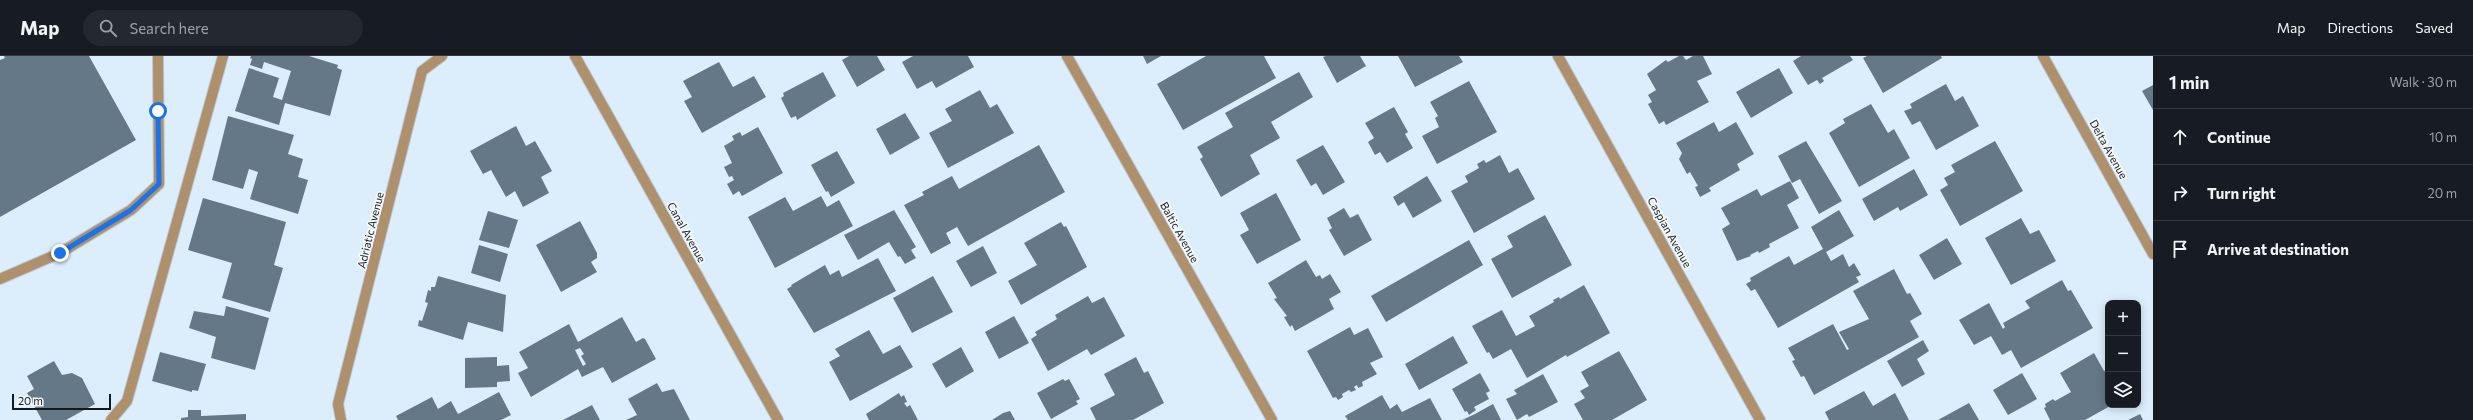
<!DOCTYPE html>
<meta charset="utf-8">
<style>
:root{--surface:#171b24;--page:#242831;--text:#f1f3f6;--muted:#9ea1a6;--line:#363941}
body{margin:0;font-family:Commissioner,sans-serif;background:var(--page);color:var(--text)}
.controls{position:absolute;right:12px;bottom:12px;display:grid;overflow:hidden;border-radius:8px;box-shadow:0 2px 10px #0003}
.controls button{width:36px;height:36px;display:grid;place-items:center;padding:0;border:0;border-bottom:1px solid var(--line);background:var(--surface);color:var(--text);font:20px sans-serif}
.scale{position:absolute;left:12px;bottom:10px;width:99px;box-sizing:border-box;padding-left:4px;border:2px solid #12191f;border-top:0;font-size:11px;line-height:14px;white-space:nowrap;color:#12191f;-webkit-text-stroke:3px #f4f9fc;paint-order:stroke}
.stop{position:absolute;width:12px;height:12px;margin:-9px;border:3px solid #1a73e8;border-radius:50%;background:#fff}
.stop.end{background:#1a73e8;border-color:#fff;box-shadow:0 1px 4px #0008}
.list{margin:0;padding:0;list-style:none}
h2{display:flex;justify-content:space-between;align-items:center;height:52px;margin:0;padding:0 16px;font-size:17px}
h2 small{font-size:13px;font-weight:400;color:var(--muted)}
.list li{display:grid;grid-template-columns:26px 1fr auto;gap:12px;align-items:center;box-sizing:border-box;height:56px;padding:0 16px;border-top:1px solid var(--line)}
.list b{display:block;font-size:15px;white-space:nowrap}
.list em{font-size:13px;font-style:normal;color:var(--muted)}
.icon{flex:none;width:22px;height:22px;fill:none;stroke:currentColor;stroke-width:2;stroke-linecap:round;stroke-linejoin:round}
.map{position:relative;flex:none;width:2153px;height:364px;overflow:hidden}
header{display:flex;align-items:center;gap:24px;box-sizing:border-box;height:56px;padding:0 20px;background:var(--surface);border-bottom:1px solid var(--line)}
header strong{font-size:19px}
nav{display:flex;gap:22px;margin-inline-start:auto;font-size:14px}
.search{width:280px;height:36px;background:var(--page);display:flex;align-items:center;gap:10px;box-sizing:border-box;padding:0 14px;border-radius:22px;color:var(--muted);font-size:15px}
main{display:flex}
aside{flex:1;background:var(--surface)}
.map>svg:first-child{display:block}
.building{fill:#657888;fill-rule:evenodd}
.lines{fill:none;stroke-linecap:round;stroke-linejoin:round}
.lane-casing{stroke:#b8c8d4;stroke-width:12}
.street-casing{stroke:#b8c8d4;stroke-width:12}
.lane{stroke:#af906c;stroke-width:10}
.street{stroke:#af906c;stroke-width:10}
.route{stroke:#1a73e8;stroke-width:5}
.labels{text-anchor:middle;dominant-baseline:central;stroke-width:3.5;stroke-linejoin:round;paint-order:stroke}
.street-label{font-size:11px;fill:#12191f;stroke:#f4f9fc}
</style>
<header>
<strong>Map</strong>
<div class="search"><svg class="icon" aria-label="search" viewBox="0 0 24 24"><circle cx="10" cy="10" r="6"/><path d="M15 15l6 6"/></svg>Search here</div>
<nav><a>Map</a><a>Directions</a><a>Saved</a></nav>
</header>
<main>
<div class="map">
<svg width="2153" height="364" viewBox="0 0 2153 364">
<rect width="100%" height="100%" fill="#dceefc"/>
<path class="building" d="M4 0H89L136 84 0 161V4L5 2Z
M251 0H309L338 9 337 12 342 14 330 60 285 47 279 69 235 55 249 12 279 22 273 41 282 44 291 15 264 6 262 13 250 9 252 3 250 2Z
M849 0H877L885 14 857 31 842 4Z
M913 0H968L974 11 936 32 932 25 917 33 902 6Z
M1143 0H1161L1147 8Z
M1206 0H1264L1276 22 1183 74 1157 28Z
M1326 0H1360L1366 10 1337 27 1323 1Z
M1398 0H1459L1463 6 1415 31Z
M1679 0H1683L1686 4 1693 0H1703L1712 18 1697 25 1709 46 1666 69 1664 65 1659 68 1648 48 1652 46 1648 39 1656 34 1647 18 1666 4 1668 6Z
M1801 0H1850L1853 4 1822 22 1824 25 1820 28 1817 24 1808 29 1793 5Z
M1867 0H1941L1942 2 1883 37 1863 2Z
M719 6 733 31 754 20 766 41 702 77 684 45 692 41 683 25Z
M1779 12 1793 37 1751 62 1736 36Z
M823 16 836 40 797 64 796 60 791 62 781 42 784 40 783 37Z
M1299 16 1313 41 1271 66 1280 82 1250 99 1260 118 1221 141 1200 103 1203 101 1197 91 1233 71 1225 57Z
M1469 25 1497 76 1437 108 1422 80 1439 71 1435 62 1438 60 1430 46Z
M1946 28 1955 45 1963 40 1979 70 1936 94 1920 65 1912 69 1904 55 1912 52 1910 48Z
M2153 29V54L2142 35Z
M980 34 990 52 997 48 1014 77 948 112 929 77 952 65 945 53Z
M1871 48 1888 77 1894 73 1910 102 1859 131 1829 77 1845 67 1843 63Z
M1394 51 1408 76 1405 78 1413 92 1387 107 1380 96 1375 99 1368 86 1374 82 1365 67Z
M905 57 920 82 890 99 876 73Z
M228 60 294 79 288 98 303 103 298 121 308 124 298 158 250 143 258 116 249 113 243 133 212 124Z
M1714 66 1719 76 1736 66 1754 98 1737 108 1740 114 1709 132 1711 135 1700 141 1695 131 1698 130 1690 116 1687 118 1679 103 1682 97 1676 87Z
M516 70 526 90 535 85 552 115 541 121 549 137 523 151 515 135 506 141 491 114 483 118 470 95Z
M758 71 783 117 742 140 739 135 733 139 727 128 734 124 732 120 729 121 724 111 732 107 724 90 734 84 732 80 740 76 742 80Z
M1806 85 1842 145 1819 158 1800 123 1792 127 1778 100Z
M1995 85 2023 135 1960 170 1940 134 1948 129 1944 122 1955 116 1951 109Z
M1039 89 1065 136 968 190 957 171 946 177 951 187 931 198 904 149 924 139 922 136 952 120 959 133Z
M1323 89 1345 126 1323 139 1316 127 1311 130 1296 104Z
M837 95 855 127 831 141 828 135 826 136 811 109Z
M1500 99 1509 117 1518 112 1535 143 1474 177 1451 135 1468 126 1465 120 1479 112 1477 108 1484 104 1486 107Z
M1914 113 1928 139 1900 155 1898 151 1874 165 1862 143Z
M1427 120 1442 145 1413 162 1404 146 1398 150 1393 141Z
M1790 125 1799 142 1787 149 1799 172 1769 188 1770 191 1759 197 1758 195 1750 199 1751 200 1737 205 1722 173 1730 168 1721 152 1757 133 1761 140Z
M1276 137 1301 184 1257 208 1240 179 1249 174 1240 157Z
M821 140 827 151 839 144 853 170 775 212 748 161 785 141 793 155Z
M203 142 286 166 274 209 283 212 270 256 222 242 232 207 188 194Z
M1344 152 1350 162 1358 158 1372 184 1344 200 1329 174 1332 172 1327 162Z
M894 154 916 191 911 194 916 202 905 208 900 200 898 201 889 186 858 204 844 179Z
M1839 154 1854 180 1826 196 1831 205 1843 198 1849 211 1854 207 1861 219 1856 221 1859 226 1778 272 1755 233 1751 235 1746 228 1751 225 1750 222 1789 200 1794 209 1823 193 1811 171Z
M488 155 518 164 509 192 479 184Z
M1545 159 1572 209 1512 242 1491 203 1513 191 1507 180Z
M2021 162 2030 178 2039 174 2056 205 2011 229 1985 182Z
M580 165 597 197V202L591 206 597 216 561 236 536 189Z
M1061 166 1064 171 1066 170 1087 211 1021 249 1008 225 1037 209 1024 187Z
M1947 182 1962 208 1934 224 1919 199Z
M1469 184 1483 209 1386 266 1371 240Z
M479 189 508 198 500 226 471 217Z
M983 190 997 217 971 231 956 205Z
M878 202 896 235 814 277 787 233 792 230 791 229 825 209 830 219 839 214 842 221Z
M1306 204 1316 221 1320 219 1322 223 1330 218 1341 236 1329 243 1334 253 1295 275 1292 269 1290 271 1284 261 1287 260 1274 243 1277 242 1268 227Z
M1894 213 1907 238 1910 237 1922 258 1910 265 1919 281 1814 339 1804 320 1801 321 1792 305 1795 304 1788 292 1833 268 1847 294 1849 293 1839 276 1869 263 1853 235Z
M438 220 506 239 503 276 468 266 463 284 418 270 419 264 422 265 428 247 425 246 428 234 431 235V231H435Z
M933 220 953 256 912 277 893 242Z
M2062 224 2068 235 2071 234 2093 272 2021 312 2011 294 2002 299 1991 280 1974 289 1959 264 1989 247 2003 273 2005 271 2003 267 2030 252 2025 245Z
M1584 229 1610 277 1567 301 1566 299 1527 322 1511 293 1493 303 1489 296 1487 297 1472 270 1502 254 1516 280 1535 270 1529 260 1554 246 1553 244 1559 241 1560 243Z
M1088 240 1092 247 1104 241 1125 280 1091 299 1087 293 1048 315 1031 283 1037 279 1035 276 1057 263 1055 259Z
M226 250 269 262 255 314 211 302 216 281 189 272 194 255 224 260Z
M1014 260 1029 287 999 303 985 276Z
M622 261 636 286 643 282 645 283 656 303 612 327 603 311 582 321 578 313 531 341 518 317 528 312 519 296 569 268 578 286ZM580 292 584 298 581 300 586 308 583 310 575 294Z
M1350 271 1354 279 1368 272 1383 301 1370 307 1377 318 1362 326 1363 330 1358 332 1357 329 1354 331 1356 334 1351 336 1349 334 1342 338 1343 341 1338 344 1336 341 1333 342 1307 295Z
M869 274 883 298 900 289 913 311 850 345 829 306 840 300 835 293Z
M1453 280 1468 307 1419 334 1405 308Z
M1923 284 1929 295 1917 303 1925 318 1902 331 1887 305Z
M961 291 974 315 946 332 932 308Z
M1619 295 1647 344 1612 364H1583L1574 348 1585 342 1580 335 1589 330 1581 316Z
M160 296 206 308 198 335 192 334V336L152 325Z
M2094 297 2104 315 2108 313V349H2112L2085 364H2050L2044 352 2046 351 2045 348 2053 343 2055 345 2071 336 2060 317Z
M497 301V310L509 309 510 325 497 326V331L465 332V302Z
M1136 301 1144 317 1148 315 1164 347 1133 364H1096L1090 352 1115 339 1104 318Z
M54 305 62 319 72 317 82 322 95 348 66 364H42L27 337 34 333 27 320Z
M1480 317 1490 335 1486 337 1489 343 1474 351 1476 354 1469 359 1467 355 1465 356 1452 333Z
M2022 317 2037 343 2008 359 1993 334Z
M1543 318 1558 346 1529 361 1527 358 1517 364 1506 343 1517 338 1514 334Z
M1063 323 1065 325 1069 323 1080 343 1076 345 1078 348 1051 363 1037 337Z
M657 327 662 336 674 333 690 364H626L637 359 628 343Z
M1864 335 1873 350 1895 337 1909 364H1829L1825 356Z
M499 336 511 359 501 364H398L396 360 432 341 438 353 451 345 458 358Z
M899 337 901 341 904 339 907 346 904 347 907 351 910 349 918 364H869L866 358Z
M1382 339 1390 353 1397 348 1402 356 1430 342 1442 364H1348L1345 360Z
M1969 347 1979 364H1938Z
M1493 348 1501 364H1462L1475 358Z
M592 349 600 364H563Z
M188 354H201V360L246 358V364H181V362L188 361Z
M1010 355 1015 364H992L1003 357Z
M2140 358 2143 364H2128Z"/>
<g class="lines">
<g class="lane-casing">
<path id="lane" d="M0 223 60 197 131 154 159 128 158 0
M111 364 127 345 223 0"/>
</g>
<g class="street-casing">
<path id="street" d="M575 0 778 364
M1067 0 1272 364
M1558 0 1760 364
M2043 0 2153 198
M341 364 338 348 422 15 442 0"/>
</g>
<use href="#lane" class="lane"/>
<use href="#street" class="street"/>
</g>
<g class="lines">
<path class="route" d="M60 197 131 154 159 128 158 55"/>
</g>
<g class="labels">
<g class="street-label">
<text transform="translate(2109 93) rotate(61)">Delta Avenue</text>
<text transform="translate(370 174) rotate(-76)">Adriatic Avenue</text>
<text transform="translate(687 176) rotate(61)">Canal Avenue</text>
<text transform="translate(1180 176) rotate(61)">Baltic Avenue</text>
<text transform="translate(1670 176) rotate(61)">Caspian Avenue</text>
</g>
</g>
</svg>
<div class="controls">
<button>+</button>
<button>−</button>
<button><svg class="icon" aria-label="layers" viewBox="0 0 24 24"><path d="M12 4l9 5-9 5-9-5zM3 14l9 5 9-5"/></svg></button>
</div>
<div class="scale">20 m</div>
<div class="stop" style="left:158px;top:55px"></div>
<div class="stop end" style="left:60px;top:197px"></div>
</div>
<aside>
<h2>1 min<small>Walk · 30 m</small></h2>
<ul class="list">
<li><svg class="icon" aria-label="ahead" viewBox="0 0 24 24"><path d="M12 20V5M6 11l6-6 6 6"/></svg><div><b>Continue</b></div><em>10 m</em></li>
<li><svg class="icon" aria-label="right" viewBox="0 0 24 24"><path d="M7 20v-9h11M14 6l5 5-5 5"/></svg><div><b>Turn right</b></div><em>20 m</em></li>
<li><svg class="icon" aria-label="arrive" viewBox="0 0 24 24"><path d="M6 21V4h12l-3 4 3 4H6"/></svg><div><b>Arrive at destination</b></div></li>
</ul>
</aside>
</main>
